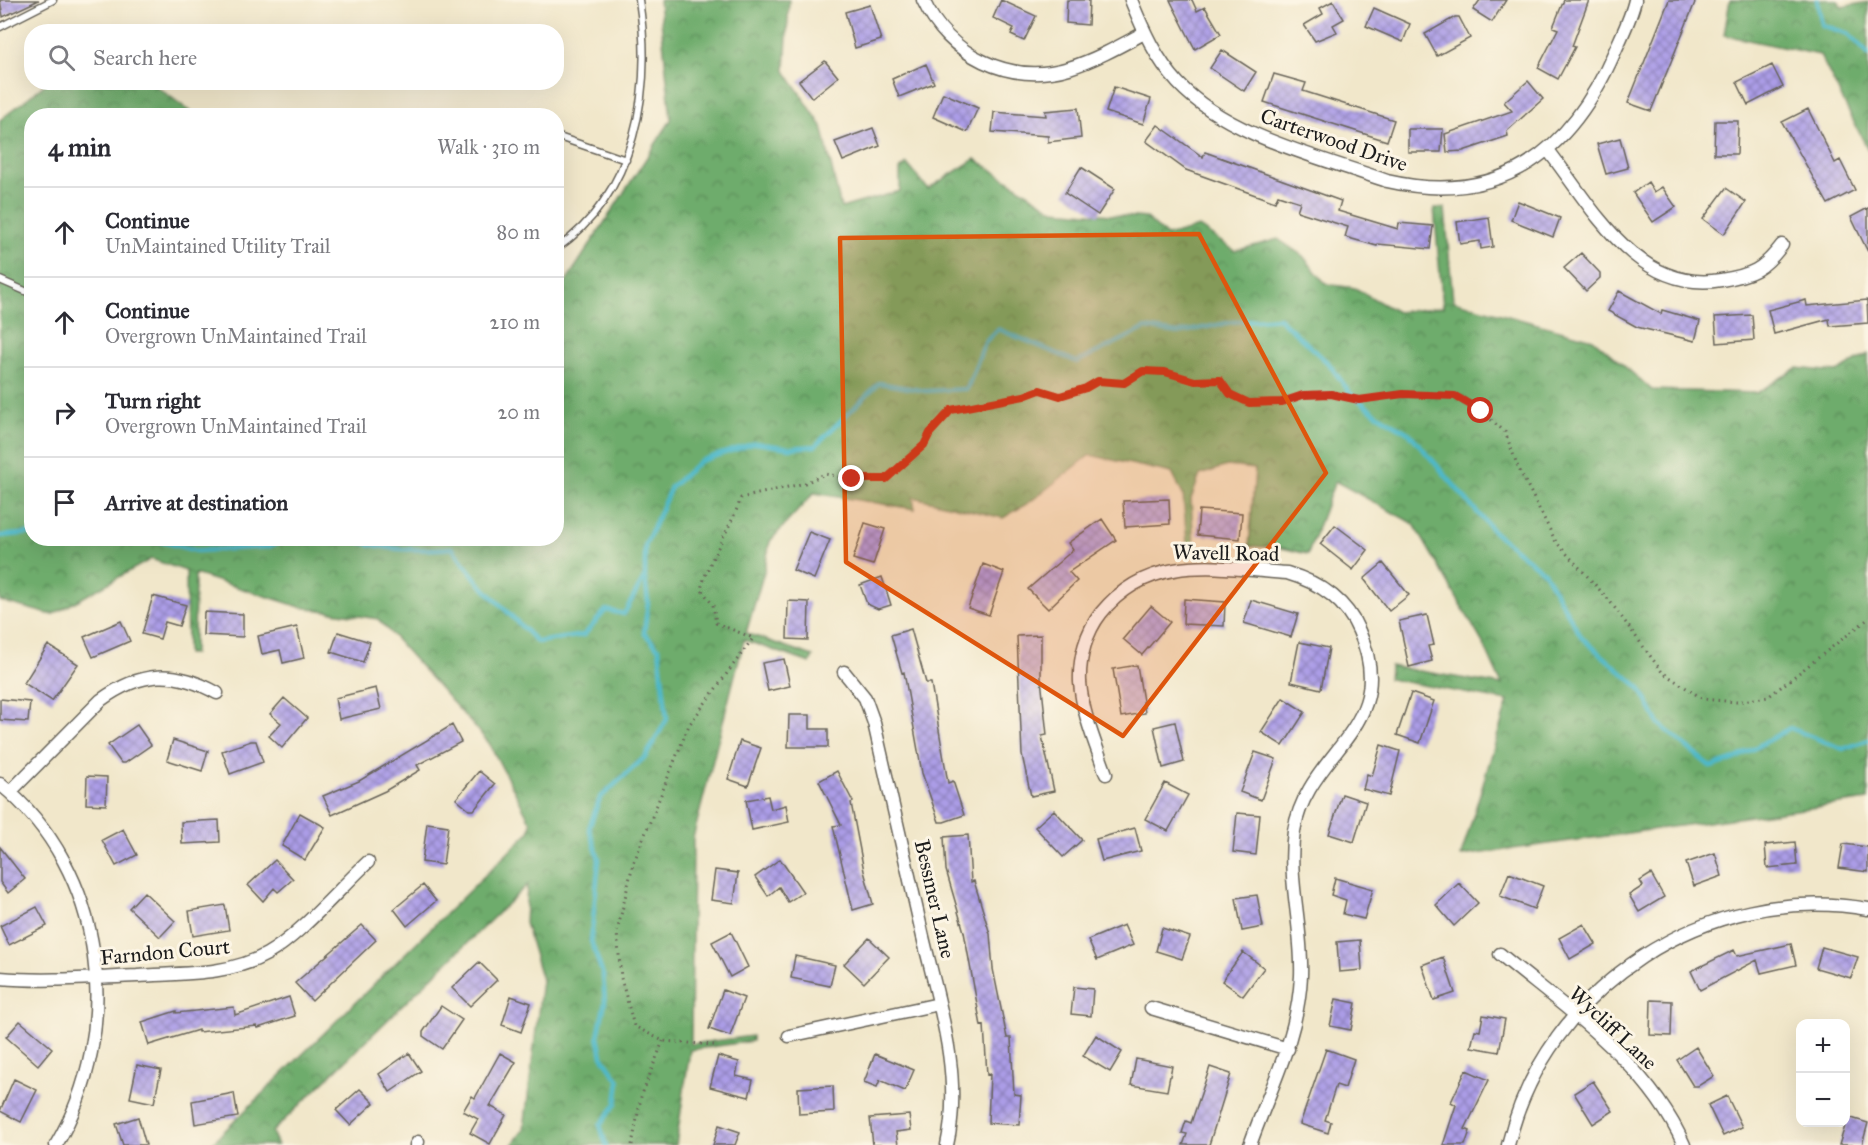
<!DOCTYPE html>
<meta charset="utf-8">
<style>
:root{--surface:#fff;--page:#f7f7f7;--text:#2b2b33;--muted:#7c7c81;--line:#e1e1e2}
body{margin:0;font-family:"IM FELL Great Primer",serif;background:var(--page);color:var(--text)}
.controls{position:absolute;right:18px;bottom:18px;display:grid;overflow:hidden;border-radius:12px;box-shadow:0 6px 24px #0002}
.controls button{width:54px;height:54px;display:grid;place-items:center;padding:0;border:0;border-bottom:2px solid var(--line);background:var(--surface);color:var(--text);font:30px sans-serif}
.stop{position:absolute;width:18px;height:18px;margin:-14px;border:4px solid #c8321e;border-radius:50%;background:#fff}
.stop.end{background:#c8321e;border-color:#fff;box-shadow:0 2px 6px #0008}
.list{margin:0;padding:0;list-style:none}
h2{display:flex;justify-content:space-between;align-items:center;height:78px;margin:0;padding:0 24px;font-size:26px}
h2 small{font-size:20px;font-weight:400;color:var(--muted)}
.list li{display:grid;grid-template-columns:39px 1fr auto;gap:18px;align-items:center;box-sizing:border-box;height:90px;padding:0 24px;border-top:2px solid var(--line)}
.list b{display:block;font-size:22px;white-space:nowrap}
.list p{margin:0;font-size:20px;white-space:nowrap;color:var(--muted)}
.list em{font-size:20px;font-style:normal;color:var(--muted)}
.icon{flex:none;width:33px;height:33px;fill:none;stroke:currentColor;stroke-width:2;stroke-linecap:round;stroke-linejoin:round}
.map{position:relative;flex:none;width:1868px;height:1145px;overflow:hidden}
.search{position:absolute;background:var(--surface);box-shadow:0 6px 24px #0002;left:24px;top:24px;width:540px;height:66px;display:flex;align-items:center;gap:15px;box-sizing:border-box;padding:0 21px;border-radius:24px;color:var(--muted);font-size:22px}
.panel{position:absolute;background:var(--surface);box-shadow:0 6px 24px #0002;left:24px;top:108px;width:540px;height:438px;border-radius:24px}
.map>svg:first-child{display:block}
.forest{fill:url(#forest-crowns);stroke:#456444;stroke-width:1.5}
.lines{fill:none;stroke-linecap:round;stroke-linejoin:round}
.stream{stroke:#4db8c9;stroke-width:4.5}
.building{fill:url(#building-cross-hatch)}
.lane-casing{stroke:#676359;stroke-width:9}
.street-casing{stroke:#676359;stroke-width:15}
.path{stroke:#676359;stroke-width:3;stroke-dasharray:1.5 4.5;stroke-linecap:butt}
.lane{stroke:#fff;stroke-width:6}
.street{stroke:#fff;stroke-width:12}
.route{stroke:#c8321e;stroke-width:8}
.marked{fill:#de560d;fill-opacity:0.2;stroke:#de560d;stroke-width:4.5;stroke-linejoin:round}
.labels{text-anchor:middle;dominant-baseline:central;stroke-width:6;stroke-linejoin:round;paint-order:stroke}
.street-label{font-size:21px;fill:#1c1c1c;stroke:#fcf5e5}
</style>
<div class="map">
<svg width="1868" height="1145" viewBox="0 0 1868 1145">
<defs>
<pattern id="forest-crowns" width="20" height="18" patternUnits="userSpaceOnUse" patternTransform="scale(1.5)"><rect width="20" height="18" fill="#6eac6c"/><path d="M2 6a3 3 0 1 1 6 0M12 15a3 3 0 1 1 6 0" fill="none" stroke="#5a8b58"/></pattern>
<pattern id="building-cross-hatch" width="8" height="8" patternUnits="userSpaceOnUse" patternTransform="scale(1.5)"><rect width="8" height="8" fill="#ac9de7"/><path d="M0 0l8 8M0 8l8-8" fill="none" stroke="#8b7fba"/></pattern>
</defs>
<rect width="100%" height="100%" fill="#fcf5e5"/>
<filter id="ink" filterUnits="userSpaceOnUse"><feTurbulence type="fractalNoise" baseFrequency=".0167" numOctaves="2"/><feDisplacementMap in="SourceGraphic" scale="12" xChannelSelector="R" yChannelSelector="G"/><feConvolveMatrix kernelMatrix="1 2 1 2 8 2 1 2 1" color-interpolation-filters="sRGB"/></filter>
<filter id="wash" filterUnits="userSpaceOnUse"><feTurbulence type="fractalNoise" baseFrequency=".008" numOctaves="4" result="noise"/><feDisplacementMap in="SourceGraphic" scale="24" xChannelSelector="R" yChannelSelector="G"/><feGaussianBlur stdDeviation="1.35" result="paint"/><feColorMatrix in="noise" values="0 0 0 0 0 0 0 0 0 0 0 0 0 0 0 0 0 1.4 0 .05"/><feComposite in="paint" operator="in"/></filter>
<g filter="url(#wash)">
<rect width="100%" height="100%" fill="#f1e7ca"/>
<path class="forest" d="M659 0H789L785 71 822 126 841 208 900 191V169L907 164 928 189 975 159 1054 210 1146 218 1167 236 1199 227 1235 251 1278 239 1303 256 1326 284 1355 288 1397 312 1443 307 1434 208H1445L1453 301 1593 339 1652 390 1757 393 1796 368 1837 372 1868 354V800L1461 856 1508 701 1389 679 1390 666 1502 685 1484 645 1414 524 1335 481 1308 554 1282 548 1249 546 1255 469 1227 466 1200 475 1191 499 1194 545 1187 544 1183 495 1172 473 1090 455 1030 502 1003 518 913 497 915 509 814 493 770 541 764 572 746 633 813 656 810 663 744 640 693 838 691 1044 752 1036V1041L690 1050 676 1145H512L524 1129 542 980 525 923 527 885 272 1132 278 1145H210L529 832 531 823 489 743 378 619 300 607 195 574 194 654H187L186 571 151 559 52 615 0 601V120L48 82 152 83 195 115 32 116V538H556L557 288 563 286 671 120Z
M1730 0H1838L1842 7 1868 2V150L1820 55 1724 35Z"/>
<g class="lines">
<path class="stream" d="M1817 0 1822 25 1849 34 1868 54
M0 536 32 533
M148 538 197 551 268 547 288 538
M348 538C384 551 415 551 452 548L479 583 537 642 584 635 606 610 624 614 645 576V546L671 487 700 461 755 443 790 448 815 446 879 383 926 391 967 389 985 342 998 329 1077 362 1146 328 1178 333 1232 322 1279 318 1329 364 1350 393 1375 413 1410 434 1495 533 1544 572 1582 638 1640 688 1659 724 1711 767 1735 759 1790 728 1843 749 1868 740
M606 1145 600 1125 616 1104 619 1081 602 1056 598 1036 605 1002 603 975 591 941 599 859 589 828 600 798 646 756 667 719 659 649 644 633 648 602 645 578"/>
</g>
<g id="blocks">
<path class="building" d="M0 0H39L3 17Z
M1001 0 1036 16 1024 41 1011 35 1014 28 993 18Z
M1067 0H1089L1088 25 1066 23Z
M1170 0H1192L1197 11 1205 7 1221 34 1195 49Z
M1480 0H1506L1492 22 1473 10Z
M1564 0H1589L1572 46 1575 47 1558 79 1538 68 1558 29 1553 27Z
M1669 0H1696L1651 111 1628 103Z
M1333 1 1344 19 1333 25 1337 32 1315 41 1304 25 1323 14 1320 8Z
M870 5 881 40 855 48 845 12Z
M1374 8 1410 24 1403 42 1366 26Z
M1455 17H1459L1470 38 1437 56 1425 34Z
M1222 50 1256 72 1244 91 1210 68Z
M825 61 838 77 812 98 799 81Z
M926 64 934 83 899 97 892 79Z
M1772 65 1783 87 1748 105 1737 82Z
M1274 74 1306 83 1303 91 1394 120 1387 141 1264 102Z
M1528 81 1543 99 1507 131 1508 136 1463 151 1447 152 1445 134 1512 111 1504 102Z
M1114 87 1151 99 1143 124 1106 112Z
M943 93 978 108 967 132 933 117Z
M1078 108 1081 138 1048 142V136L992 132 994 112 1046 116 1045 111Z
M1808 109 1835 163 1840 160 1855 190 1828 204 1782 122Z
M1715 121H1738L1737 154H1714Z
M1158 125 1203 157 1205 152 1341 201 1338 211 1398 229 1399 223 1433 226 1430 249 1378 244 1377 246 1345 237 1348 227 1297 211 1300 202 1278 195 1275 202 1186 170 1146 141Z
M873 128 880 146 843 161 835 142Z
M1408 129H1443L1441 152H1408Z
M1620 138 1628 168 1606 174 1597 144Z
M1081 167 1115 189 1098 215 1065 193Z
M1648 182 1654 192 1662 187 1676 207 1653 222 1633 193Z
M1726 188 1746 202 1724 234 1703 219Z
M1518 201 1560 218 1553 237 1511 220Z
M1868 208V252L1851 217Z
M1489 217 1493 247 1481 249 1480 241 1460 244 1457 222Z
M1581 253 1600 273V278L1586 291 1564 268Z
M1619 291 1661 314 1662 310 1700 321 1695 341 1637 327 1608 311Z
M1806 300 1807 306 1867 300 1868 323 1830 326 1829 319 1774 334 1768 310Z
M1752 315 1754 340 1717 343 1715 317Z
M1169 499 1170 524 1125 527 1123 501Z
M1199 510 1242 513 1240 539 1197 535Z
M1102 519 1116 540 1069 572 1077 581 1048 609 1028 589 1073 550 1068 543Z
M865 523 885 529 873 565 853 559Z
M1335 525 1368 550 1353 570 1320 544Z
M809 532 830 540 814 579 793 570Z
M1383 563 1409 595 1389 611 1364 579Z
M983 564 1004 572 989 615 968 608Z
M882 577 891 605 878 609 867 604 860 585Z
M153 596 186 605 179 626 165 622 160 639 142 634Z
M1184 599 1225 602 1224 626 1183 624Z
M1251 600 1298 614 1291 637 1244 623Z
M788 601 809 602 808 640 787 639Z
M1151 606 1170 622 1142 655 1123 639Z
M204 612 243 614V637L203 635Z
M1427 615 1434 645 1428 646 1432 661 1409 667 1399 621Z
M121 621 130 641 93 657 84 637Z
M297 627 304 658 283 663 280 650 262 654 258 636Z
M911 629 926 683H931L948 783 953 781 964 815 944 822H939L922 773 904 672 902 673 891 635Z
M338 632 370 642 363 662 331 652Z
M1041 635V679L1047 735 1042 736 1054 791 1031 796 1022 755 1017 636Z
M1299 642 1329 648 1321 689 1291 682Z
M48 645 78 664 52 701 24 683Z
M784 659 790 686 768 691 762 663Z
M1137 665 1145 713 1121 717 1113 669Z
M376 688 381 709 339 719 335 698Z
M1411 693 1434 701 1420 743 1397 735Z
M284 698 307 718 282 748 269 736 281 723 270 714Z
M1283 698 1305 712 1283 746 1261 732Z
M0 699 30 702 28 722 0 720Z
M789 715H810V729H828V747H788Z
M1175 722 1184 762 1163 768 1154 727Z
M137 725 151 745 125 763H121L108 745Z
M452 725 461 742 417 765 420 770 385 791 332 815 323 796 359 781Z
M173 740 208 751 202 771 167 760Z
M251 741H256L263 762 230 774 222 751Z
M740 741 761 748 748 786 728 779Z
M1381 745 1400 751 1389 796 1363 789 1367 774 1372 776Z
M1255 752 1276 759 1261 800 1240 792Z
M479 771 495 784 474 810H469L456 799Z
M837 771 853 802 851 803 864 871 873 904 853 910 833 826 841 825 819 781Z
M87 776 107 777 106 805 86 804Z
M1165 783 1188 795 1168 831 1145 819Z
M1342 794 1366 802 1354 842 1329 834Z
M768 796 771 809 786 805 789 822 752 830 746 800Z
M1054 810 1082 840 1063 857 1035 827Z
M300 813 325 827 305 860 282 846Z
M1237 813 1260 815 1256 855 1233 852Z
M219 820 220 842 182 844 181 822Z
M427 823 448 826 443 865 422 862Z
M1135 828 1141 851 1102 861 1096 839Z
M123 829 137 855 116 866 102 840Z
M968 835 971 882 974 881 990 934 993 969 1007 1038H1011L1014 1094 1021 1095 1019 1125 988 1123 990 1074 987 1075 984 1025 981 1026 964 932 946 870 944 837Z
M1795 842 1797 865 1767 868 1765 845Z
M1843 844 1868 847V872L1839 868Z
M0 847 25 879 8 893 0 882Z
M1715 853 1722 876 1694 886 1686 863Z
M780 859 803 892 788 902 779 887 768 896 755 877Z
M275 860 293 879 278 892 274 888 263 901 248 885Z
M715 870 738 873 734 903 711 900Z
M1509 873 1543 886 1534 909 1500 896Z
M1651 874 1664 897 1639 912 1629 895 1643 886 1640 881Z
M1335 878 1373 889 1364 919 1343 914 1346 900 1331 895Z
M1459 883 1478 903 1454 926 1436 905Z
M423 885 436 901 407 926 394 909Z
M144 892 175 921 160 937 129 908Z
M1257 895 1263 927 1242 931 1236 898Z
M225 905 229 930 193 936 189 911Z
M37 907 47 926 9 945 0 926Z
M1584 924 1596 944 1570 959 1559 938Z
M362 925 376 940 312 1001 295 983Z
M1124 925 1133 945 1097 960 1088 940Z
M1162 928 1190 937 1182 959 1156 951Z
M731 932 748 967 730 977 712 942Z
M869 938 889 957 864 983 844 964Z
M1360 940 1362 970 1339 972 1337 942Z
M1791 944 1796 965 1761 973 1757 960 1700 990 1691 971 1734 950 1737 956Z
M1822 947 1858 957 1851 978 1816 968Z
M1243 952 1264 968 1243 996 1222 981Z
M795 956 835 965 830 986 791 978Z
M1443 957 1455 993 1434 1000 1422 965Z
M479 962 497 980 470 1006 452 988Z
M1074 987 1093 989 1091 1016 1071 1014Z
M723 990 744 998 730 1036 709 1029Z
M511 996 531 1003 521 1032 502 1025Z
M289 997 295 1016 258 1028 257 1026 198 1032V1030L149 1045 142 1022 176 1011V1013L234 1007 235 1015Z
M1336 999 1356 1003 1351 1030 1330 1026Z
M1651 1000 1672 1001 1671 1036 1650 1035Z
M441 1006 462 1020 442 1049 423 1036V1032Z
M1483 1015 1505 1019 1499 1052 1471 1047 1475 1030 1480 1031Z
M20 1021 52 1048 38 1065 6 1037Z
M1096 1035 1122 1052 1110 1072 1083 1056Z
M1696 1047 1714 1076 1698 1086H1693L1677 1060Z
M1326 1049 1354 1059 1345 1088 1336 1085 1325 1120 1331 1122 1328 1133 1300 1124Z
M409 1053 421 1071 390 1092 379 1074Z
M500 1053 516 1062 490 1106 506 1115 490 1144 470 1133 478 1119 463 1111 472 1096 475 1098Z
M875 1054 914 1070 905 1091 880 1080 877 1087 864 1082Z
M718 1056 739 1062 736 1076 753 1080 749 1097 710 1087Z
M1136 1059 1172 1066 1167 1091 1131 1085Z
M137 1065 161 1070 154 1103 130 1098Z
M1210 1067 1231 1074 1209 1145H1183L1187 1134 1182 1133 1186 1121 1191 1123Z
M1466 1070 1489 1080 1465 1129 1470 1131 1465 1145H1443L1456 1105 1451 1102Z
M14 1079 37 1090 21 1122 0 1111Z
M1593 1081 1613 1111 1593 1124 1574 1093Z
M833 1086 834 1112 799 1114 798 1088Z
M360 1089 374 1103 350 1125 336 1110Z
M234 1093 238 1117 195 1124 192 1101Z
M1727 1096 1742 1127 1723 1136 1708 1105Z
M909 1115 911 1130 896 1132 898 1145H873L870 1118Z
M138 1117 146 1145H123L116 1124Z
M1848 1117 1868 1123 1862 1145H1839Z
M719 1125 740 1132 735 1145H713Z"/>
</g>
</g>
<g filter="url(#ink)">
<use href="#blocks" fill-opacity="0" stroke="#676359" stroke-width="1.5"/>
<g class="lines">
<g class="lane-casing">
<path id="lane" d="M0 27 53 0
M556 136 626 160
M556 249C636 194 653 89 639 0
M0 280 32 294"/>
</g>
<g class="street-casing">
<path id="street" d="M923 0C948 55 1010 86 1069 68 1095 60 1120 46 1144 33
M1131 0C1143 30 1156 59 1178 83 1227 136 1320 157 1387 181 1500 207 1571 153 1615 51 1622 35 1631 18 1635 0
M1548 150C1592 207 1637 294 1721 280 1752 275 1763 270 1782 245
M844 672 865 698 874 723C890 795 907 866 923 937 939 1004 963 1076 947 1145
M1106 774C1096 745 1082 713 1080 682 1079 658 1086 632 1101 613 1150 552 1218 568 1287 573 1318 582 1346 600 1359 631 1402 728 1307 750 1294 831 1287 879 1303 927 1301 976 1298 1038 1270 1088 1250 1145
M0 784C107 870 124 1030 56 1145
M10 792 101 700C141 671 174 669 217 693
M1500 954C1566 1009 1648 1063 1684 1145
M0 978C46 982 91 978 137 976 180 973 228 976 267 954 298 937 340 888 368 862
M1151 1008 1288 1049
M789 1036 939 1004
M416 1145 418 1142
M1508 1145C1546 986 1708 881 1868 909"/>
</g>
<path class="path" d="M714 1045 663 1041 634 1026 621 978 617 932 633 864 689 725 753 638 716 623 713 605 701 589C710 556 730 530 741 498L805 483 825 474 852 479H886L924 445 930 433 951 410 1024 396 1040 390 1060 396 1086 388 1098 381 1124 383 1143 371 1165 372 1195 381 1220 380 1230 394 1249 403 1282 402 1303 395 1331 394 1359 401 1403 394 1455 396 1481 411 1505 432 1518 467 1556 542 1609 600 1662 672 1703 699 1736 702 1768 697 1868 619
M632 1145 641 1097 663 1041"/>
<use href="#lane" class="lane"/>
<use href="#street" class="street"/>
</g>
</g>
<g class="lines" filter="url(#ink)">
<path class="route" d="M852 479H886L924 445 930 433 951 410 1024 396 1040 390 1060 396 1086 388 1098 381 1124 383 1143 371 1165 372 1195 381 1220 380 1230 394 1249 403 1282 402 1303 395 1331 394 1359 400 1403 394 1455 396 1481 411"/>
</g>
<path class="marked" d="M1199 234 1326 473 1123 736 846 562 840 238Z"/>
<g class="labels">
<g class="street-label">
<text transform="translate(1334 140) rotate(19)">Carterwood Drive</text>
<text transform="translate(1226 553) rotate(1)">Wavell Road</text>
<text transform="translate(935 899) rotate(77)">Bessmer Lane</text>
<text transform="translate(165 952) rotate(-5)">Farndon Court</text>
<text transform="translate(1613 1028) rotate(43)">Wycliff Lane</text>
</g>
</g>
</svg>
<div class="controls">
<button>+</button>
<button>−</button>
</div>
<div class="stop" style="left:1481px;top:411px"></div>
<div class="stop end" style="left:852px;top:479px"></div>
<div class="search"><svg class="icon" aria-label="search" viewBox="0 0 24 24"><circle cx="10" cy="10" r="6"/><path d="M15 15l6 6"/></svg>Search here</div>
<section class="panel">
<h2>4 min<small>Walk · 310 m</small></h2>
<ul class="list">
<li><svg class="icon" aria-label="ahead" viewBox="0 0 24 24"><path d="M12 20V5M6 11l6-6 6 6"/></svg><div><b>Continue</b><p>UnMaintained Utility Trail</p></div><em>80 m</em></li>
<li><svg class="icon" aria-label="ahead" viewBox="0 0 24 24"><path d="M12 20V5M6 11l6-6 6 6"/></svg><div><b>Continue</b><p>Overgrown UnMaintained Trail</p></div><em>210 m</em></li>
<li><svg class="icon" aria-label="right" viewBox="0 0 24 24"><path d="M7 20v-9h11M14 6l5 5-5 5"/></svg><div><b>Turn right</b><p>Overgrown UnMaintained Trail</p></div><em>20 m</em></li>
<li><svg class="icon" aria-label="arrive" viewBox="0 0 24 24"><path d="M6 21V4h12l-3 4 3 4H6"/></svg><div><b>Arrive at destination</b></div></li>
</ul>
</section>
</div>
